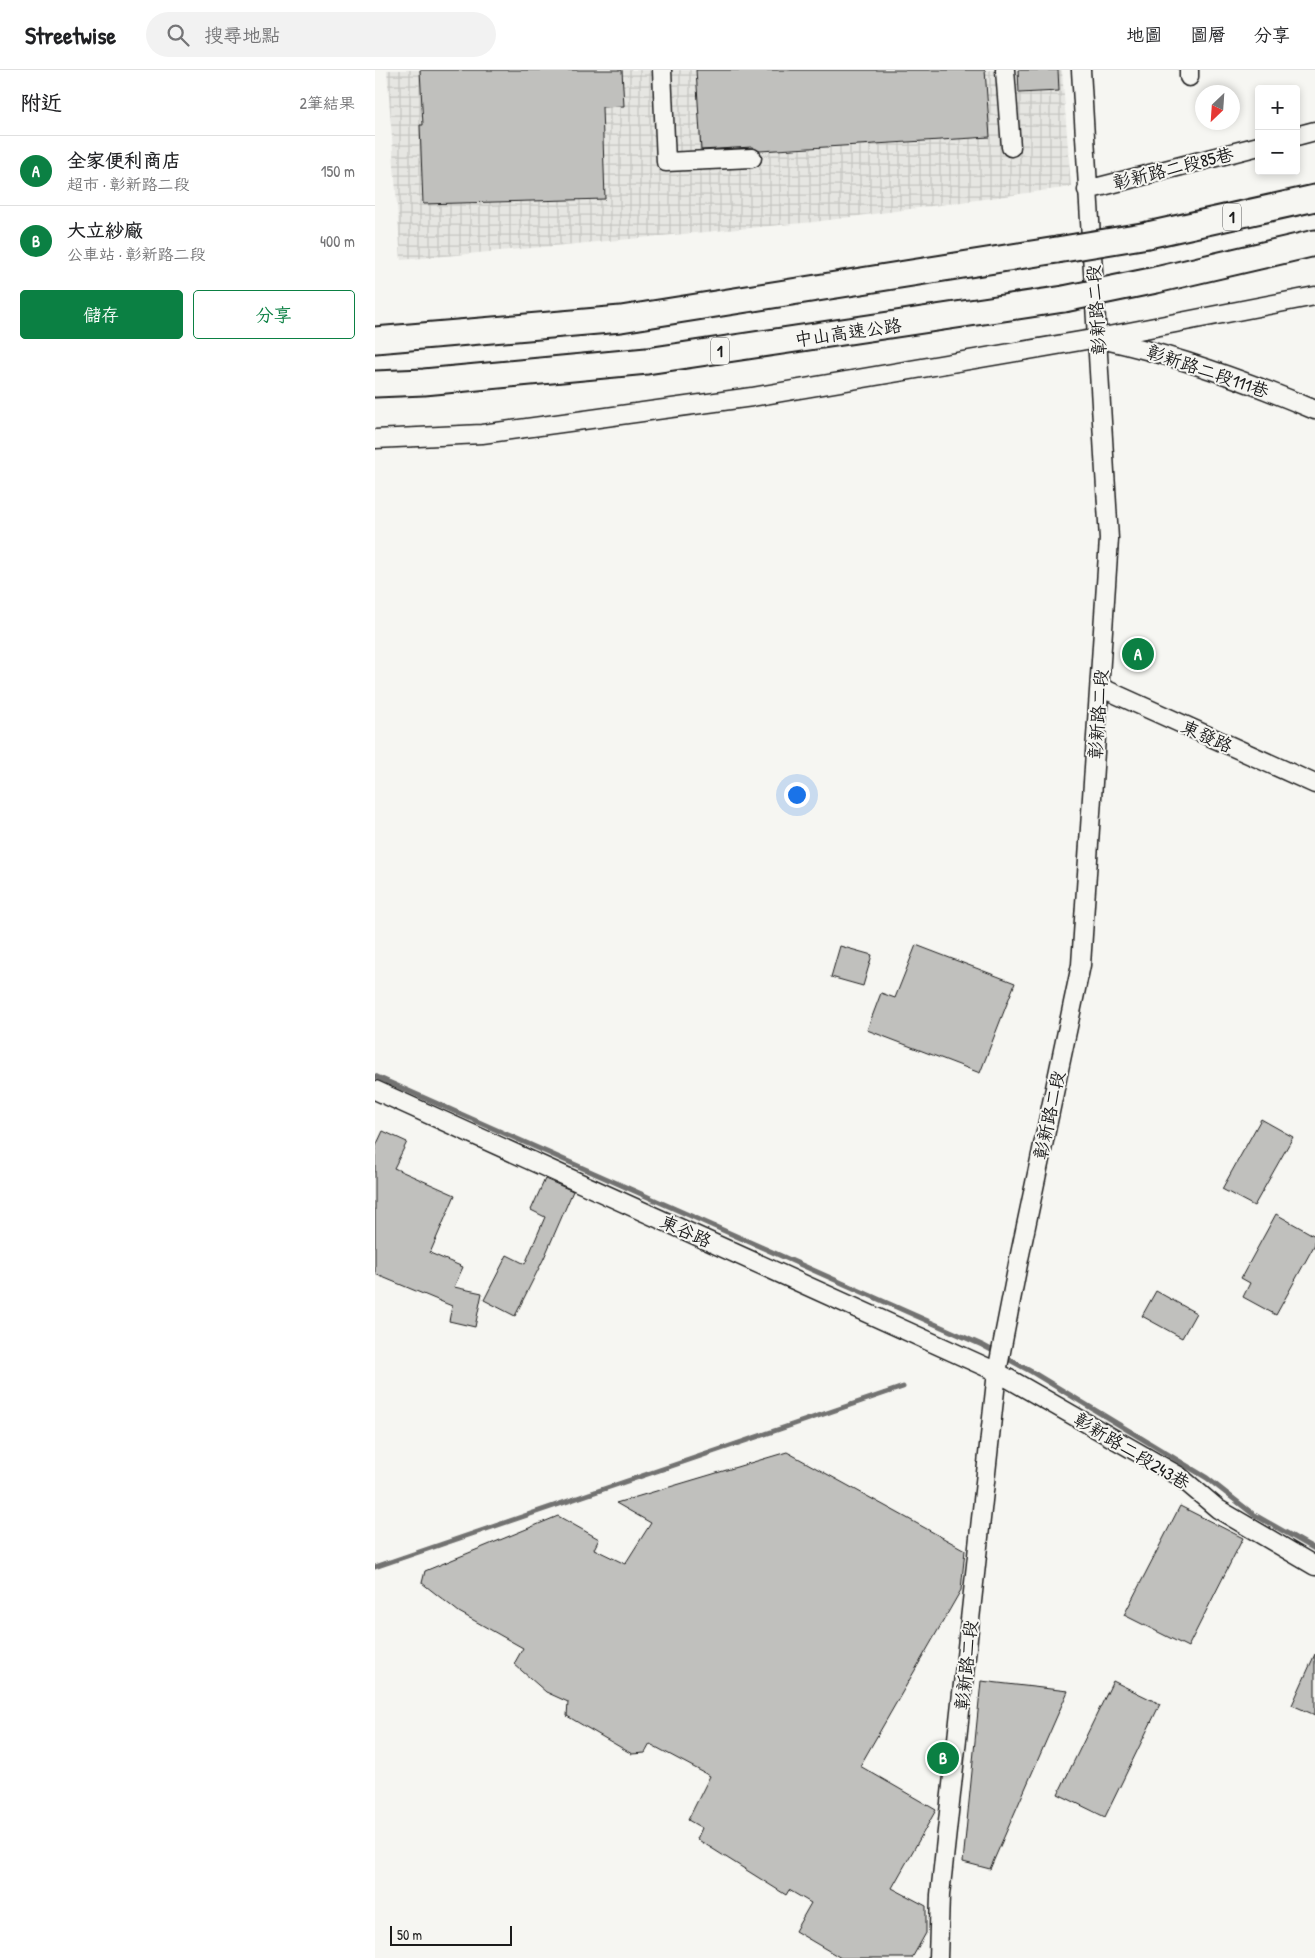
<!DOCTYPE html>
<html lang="zh-TW">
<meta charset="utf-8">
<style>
:root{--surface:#fff;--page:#f2f2f2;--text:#202124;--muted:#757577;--line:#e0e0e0;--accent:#0b8043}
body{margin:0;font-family:"Patrick Hand","LXGW WenKai TC",sans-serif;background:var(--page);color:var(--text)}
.controls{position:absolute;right:15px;top:15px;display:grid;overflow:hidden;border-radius:5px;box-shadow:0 2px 8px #0003}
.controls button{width:45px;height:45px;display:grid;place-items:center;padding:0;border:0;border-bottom:1px solid var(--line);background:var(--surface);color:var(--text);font:25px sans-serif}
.compass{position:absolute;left:820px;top:15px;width:45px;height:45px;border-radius:50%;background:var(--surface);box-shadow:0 2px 8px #0003;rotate:205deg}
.scale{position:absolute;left:15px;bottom:12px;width:122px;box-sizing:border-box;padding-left:5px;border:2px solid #1c1c1c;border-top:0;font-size:14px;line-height:18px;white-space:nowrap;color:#1c1c1c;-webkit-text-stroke:4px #f6f6f2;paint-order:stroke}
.you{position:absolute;left:421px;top:724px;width:18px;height:18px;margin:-12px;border:4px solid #fff;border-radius:50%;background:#1a73e8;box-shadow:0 0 0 8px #1a73e833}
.badge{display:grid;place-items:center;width:32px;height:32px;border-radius:50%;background:var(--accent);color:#fff;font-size:16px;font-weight:700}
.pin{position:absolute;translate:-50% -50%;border:2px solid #fff;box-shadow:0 1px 5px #0006}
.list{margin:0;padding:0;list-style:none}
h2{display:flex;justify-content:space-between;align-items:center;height:65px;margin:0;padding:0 20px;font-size:21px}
h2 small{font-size:16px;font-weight:400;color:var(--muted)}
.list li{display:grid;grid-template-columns:32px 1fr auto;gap:15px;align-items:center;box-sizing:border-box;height:70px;padding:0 20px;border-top:1px solid var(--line)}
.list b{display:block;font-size:19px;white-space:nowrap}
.list p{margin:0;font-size:16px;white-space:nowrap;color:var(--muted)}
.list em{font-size:16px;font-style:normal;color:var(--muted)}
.actions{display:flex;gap:10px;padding:15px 20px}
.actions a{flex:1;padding:11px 0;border:1px solid var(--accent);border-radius:5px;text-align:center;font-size:18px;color:var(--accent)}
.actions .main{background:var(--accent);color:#fff}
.icon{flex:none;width:28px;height:28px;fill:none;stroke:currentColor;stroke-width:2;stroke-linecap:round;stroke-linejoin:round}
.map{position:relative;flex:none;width:940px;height:1888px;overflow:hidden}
header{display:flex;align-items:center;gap:30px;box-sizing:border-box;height:70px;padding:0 25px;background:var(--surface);border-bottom:1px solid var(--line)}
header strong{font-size:24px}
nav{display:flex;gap:28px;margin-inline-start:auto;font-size:18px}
.search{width:350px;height:45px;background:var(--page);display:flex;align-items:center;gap:12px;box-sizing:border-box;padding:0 18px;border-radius:28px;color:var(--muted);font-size:19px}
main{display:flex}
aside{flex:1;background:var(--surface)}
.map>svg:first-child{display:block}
.industrial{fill:url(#industrial-grid)}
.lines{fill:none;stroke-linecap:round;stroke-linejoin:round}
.stream{stroke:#727271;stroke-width:5}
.building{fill:#c0c0bd;stroke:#1c1c1c}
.minor-casing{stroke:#1c1c1c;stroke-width:21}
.highway-casing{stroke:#1c1c1c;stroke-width:29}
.minor{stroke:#f6f6f2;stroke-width:18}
.highway{stroke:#f6f6f2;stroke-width:25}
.highway-bridge-casing{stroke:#1c1c1c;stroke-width:29;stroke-linecap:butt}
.highway-bridge{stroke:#f6f6f2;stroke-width:25}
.labels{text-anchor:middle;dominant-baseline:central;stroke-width:4;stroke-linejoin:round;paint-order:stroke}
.shield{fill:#f6f6f2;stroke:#5d5d5c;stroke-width:1}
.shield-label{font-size:16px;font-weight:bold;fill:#1c1c1c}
.street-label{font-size:18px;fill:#1c1c1c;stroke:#f6f6f2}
</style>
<header>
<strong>Streetwise</strong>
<div class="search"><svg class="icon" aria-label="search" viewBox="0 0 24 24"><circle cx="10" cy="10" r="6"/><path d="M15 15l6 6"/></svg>搜尋地點</div>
<nav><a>地圖</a><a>圖層</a><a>分享</a></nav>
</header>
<main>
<aside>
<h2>附近<small>2筆結果</small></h2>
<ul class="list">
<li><span class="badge">A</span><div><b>全家便利商店</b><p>超市 · 彰新路二段</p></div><em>150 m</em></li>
<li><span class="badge">B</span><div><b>大立紗廠</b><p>公車站 · 彰新路二段</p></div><em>400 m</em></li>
</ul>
<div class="actions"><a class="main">儲存</a><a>分享</a></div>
</aside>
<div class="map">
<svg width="940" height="1888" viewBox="0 0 940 1888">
<defs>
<pattern id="industrial-grid" width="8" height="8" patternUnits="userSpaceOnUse" patternTransform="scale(1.25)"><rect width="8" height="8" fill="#e6e6e2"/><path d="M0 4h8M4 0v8" fill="none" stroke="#c5c5c1"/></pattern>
</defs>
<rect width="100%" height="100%" fill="#f6f6f2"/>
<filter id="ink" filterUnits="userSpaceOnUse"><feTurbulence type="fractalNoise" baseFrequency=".02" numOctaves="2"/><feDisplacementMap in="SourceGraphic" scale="10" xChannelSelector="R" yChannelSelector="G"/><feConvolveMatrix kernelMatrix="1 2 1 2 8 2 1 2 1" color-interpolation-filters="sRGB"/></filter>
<g filter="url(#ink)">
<path class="industrial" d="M12 0H687L696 117 439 152 26 190Z"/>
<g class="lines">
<path class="stream" d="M0 1006 607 1275 657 1302 832 1408 878 1444 940 1479
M0 1497 528 1317"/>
</g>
<path class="building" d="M45 0H247L249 36 227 37 230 129 48 134 45 55H48Z
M321 0H610L615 67 385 81 377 77 326 80Z
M643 0H683L684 21 644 23Z
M541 875 640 913 605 1003 492 960 506 923 520 928Z
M465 876 497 885 488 916 456 907Z
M886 1049 918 1067 879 1136 847 1119Z
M8 1061 32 1072 19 1098 80 1125 55 1183 88 1197 79 1217 107 1223 100 1257 74 1251 77 1236 0 1204V1078Z
M170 1109 198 1121 169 1188 140 1246 109 1230 132 1185 150 1194 170 1147 156 1140Z
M901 1144 940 1166V1174L901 1245 868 1227 875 1213 866 1208Z
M781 1221 821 1243 807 1268 767 1246Z
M412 1382 590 1480 586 1520 485 1696 561 1740 517 1818 551 1836V1863L537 1888H466L420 1861 436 1833 414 1820 411 1825 322 1769 327 1758 313 1750 335 1706 275 1674 270 1683 257 1684 192 1646 193 1632 171 1622 139 1594 148 1578 84 1542 47 1513 50 1501 183 1446 224 1469 219 1479 250 1494 276 1453 241 1433Z
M805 1436 868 1468 813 1577 749 1545Z
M940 1584V1645L917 1635Z
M606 1611 693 1621 615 1799 588 1792Z
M738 1611 785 1634 730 1747 683 1724Z"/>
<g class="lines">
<g class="minor-casing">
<path id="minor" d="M287 0 291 92 377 88
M630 0 636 77
M814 0V7
M921 66 940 61
M712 120 884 76
M730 270C803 286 872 311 940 340
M0 369 107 364 377 327 723 268 940 226
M725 617 940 714
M0 1020 622 1302 804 1406 843 1439 940 1496
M563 1888 565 1825 622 1302 644 1189 706 895 734 469 706 0"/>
</g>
<g class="highway-casing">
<path id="highway" d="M773 165 940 128
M781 210 940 173
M0 270 246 249 682 180
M0 314 49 312 272 291 689 229"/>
</g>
<use href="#minor" class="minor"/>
<use href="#highway" class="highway"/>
<g class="highway-bridge-casing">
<path id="highway-bridge" d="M682 180 773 165
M689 229 781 210"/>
</g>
<use href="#highway-bridge" class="highway-bridge"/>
</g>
</g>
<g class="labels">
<g class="shield">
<rect x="848" y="133.5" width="18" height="27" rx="4"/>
<rect x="336" y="267.5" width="18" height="27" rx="4"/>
</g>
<g class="shield-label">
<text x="857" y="147">1</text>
<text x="345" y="281">1</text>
</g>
<g class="street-label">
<text transform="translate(798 98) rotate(-14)">彰新路二段85巷</text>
<text transform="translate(721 240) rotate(-94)">彰新路二段</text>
<text transform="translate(473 262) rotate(-8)">中山高速公路</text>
<text transform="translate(833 301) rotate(19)">彰新路二段111巷</text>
<text transform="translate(723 644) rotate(-86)">彰新路二段</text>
<text transform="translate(832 666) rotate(24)">東發路</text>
<text transform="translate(674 1045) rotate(-78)">彰新路二段</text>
<text transform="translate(311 1161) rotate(24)">東谷路</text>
<text transform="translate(757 1381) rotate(31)">彰新路二段243巷</text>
<text transform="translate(591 1595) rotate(-84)">彰新路二段</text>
</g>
</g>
</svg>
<div class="controls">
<button>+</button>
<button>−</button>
</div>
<svg class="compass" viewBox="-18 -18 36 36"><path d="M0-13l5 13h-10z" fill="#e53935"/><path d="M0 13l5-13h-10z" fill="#757577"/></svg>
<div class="scale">50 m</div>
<div class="you"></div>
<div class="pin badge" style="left:763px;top:584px">A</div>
<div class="pin badge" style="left:568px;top:1688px">B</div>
</div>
</main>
